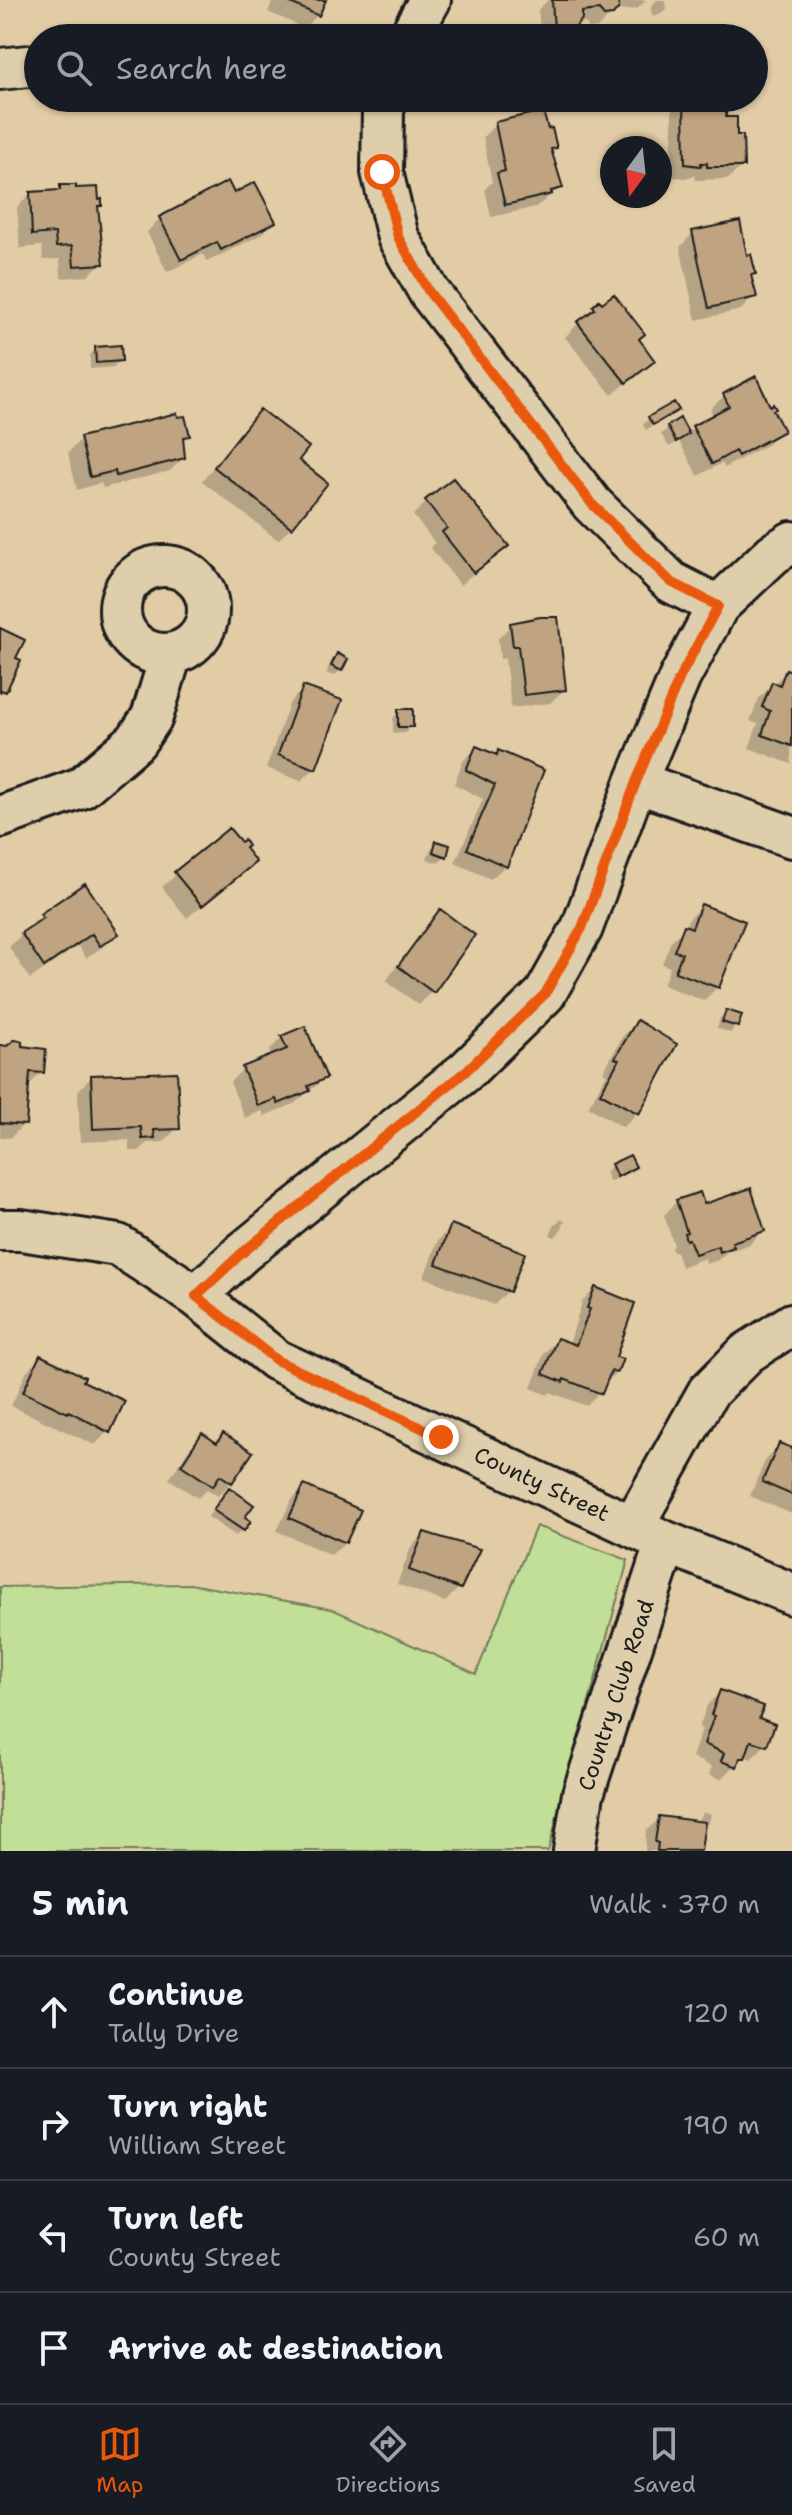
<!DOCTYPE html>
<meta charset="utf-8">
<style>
:root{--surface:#171b24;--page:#20242c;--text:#f1f3f6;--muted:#9ea1a6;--line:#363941;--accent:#ea580c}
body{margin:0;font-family:"Shantell Sans",sans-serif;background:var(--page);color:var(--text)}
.compass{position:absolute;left:600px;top:136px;width:72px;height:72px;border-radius:50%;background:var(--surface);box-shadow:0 2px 6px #0004;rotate:195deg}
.stop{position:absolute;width:24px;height:24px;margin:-18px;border:6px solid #ea580c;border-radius:50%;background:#fff}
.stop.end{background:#ea580c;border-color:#fff;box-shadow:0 2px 8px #0008}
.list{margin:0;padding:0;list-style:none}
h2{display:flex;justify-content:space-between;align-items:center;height:104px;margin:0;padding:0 32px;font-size:34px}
h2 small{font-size:26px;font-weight:400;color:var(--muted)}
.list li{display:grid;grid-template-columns:52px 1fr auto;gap:24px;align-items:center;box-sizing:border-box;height:112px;padding:0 32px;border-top:2px solid var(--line)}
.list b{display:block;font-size:30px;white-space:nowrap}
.list p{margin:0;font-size:26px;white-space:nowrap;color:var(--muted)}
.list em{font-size:26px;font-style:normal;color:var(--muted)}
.icon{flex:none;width:44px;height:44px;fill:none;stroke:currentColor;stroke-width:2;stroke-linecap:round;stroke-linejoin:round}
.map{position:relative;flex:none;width:792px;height:1851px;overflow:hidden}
.search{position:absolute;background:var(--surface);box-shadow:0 2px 6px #0004;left:24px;right:24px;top:24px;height:88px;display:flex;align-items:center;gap:20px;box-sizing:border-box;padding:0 28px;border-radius:44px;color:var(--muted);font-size:30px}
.sheet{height:552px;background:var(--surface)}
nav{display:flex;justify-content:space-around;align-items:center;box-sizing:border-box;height:112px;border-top:2px solid var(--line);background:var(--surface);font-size:22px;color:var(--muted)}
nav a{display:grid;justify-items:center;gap:4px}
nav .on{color:var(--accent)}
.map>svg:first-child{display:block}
.green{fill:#c2df97;stroke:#6f7e5a;stroke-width:2}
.shadow{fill:#0003}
.building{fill:#c0a481;stroke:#1c1c1c;stroke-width:2}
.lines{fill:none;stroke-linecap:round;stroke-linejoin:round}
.minor-casing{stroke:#1c1c1c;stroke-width:46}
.minor{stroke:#dfceab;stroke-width:40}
.route{stroke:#ea580c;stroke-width:10}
.labels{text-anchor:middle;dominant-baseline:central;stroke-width:7;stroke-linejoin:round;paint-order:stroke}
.street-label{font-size:22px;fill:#1c1c1c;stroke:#dfceab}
</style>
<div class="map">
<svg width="792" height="1851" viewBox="0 0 792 1851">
<rect width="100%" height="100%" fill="#e2cca6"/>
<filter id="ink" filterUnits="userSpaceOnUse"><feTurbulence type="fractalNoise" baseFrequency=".0125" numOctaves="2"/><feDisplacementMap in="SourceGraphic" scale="16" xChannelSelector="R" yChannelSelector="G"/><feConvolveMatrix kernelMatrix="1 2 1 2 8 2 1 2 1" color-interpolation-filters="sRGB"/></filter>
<g filter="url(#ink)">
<path class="green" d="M536 1526 628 1560 548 1851H0V1587L190 1584 332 1609 476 1674Z"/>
<path class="shadow" d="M273 0H324L318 15 304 28 268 12Z
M548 0H646L637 9 614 11 597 28 590 29 585 23 576 24 562 38H541L538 10Z
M657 0H665L666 9 659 15 652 16 651 6Z
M672 98H724V119L735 136 742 166 728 179 695 180V175L686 178 672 177Z
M496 124 554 147 550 152 561 187 536 207 491 217 485 189 492 182 483 137Z
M61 187 100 205 97 209 101 263 88 276 61 278 60 259 43 260 42 246 20 248 17 207 30 194 56 192Z
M234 196 273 222 260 235 207 262 203 254 167 272 147 232 160 218Z
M693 233 746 257 754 273 750 277 754 296 741 310 696 320 680 247Z
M594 307 637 339 653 361 612 395 565 337Z
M96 349 120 361 113 367 90 369V355Z
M756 379 782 430 768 444 724 468 722 463 698 476 679 441 669 447 661 434 679 421 687 434 693 428 714 416 710 409 724 396Z
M676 410 646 430 643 425 649 418Z
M260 411 296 460 291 527 278 540 202 481 247 425Z
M188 435 182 442 183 458 170 471 103 488 101 483 77 490 68 453 81 439Z
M427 502 506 546 460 585 430 547 435 543 413 515Z
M511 625 564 690 550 703 511 708 505 658 500 659 498 639Z
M337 656 341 670 334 676 326 673 331 662Z
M787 671 792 673 791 764 749 748 758 724 750 721 759 698Z
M304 688 315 768 301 781 266 768 290 702Z
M399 711 411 726 405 733H393V718Z
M477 748 495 756 499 753 505 866 491 879 455 863 483 799 454 784 463 761Z
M228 830 254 862 187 918 162 887Z
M437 843 445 856 438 863 427 859 431 849Z
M84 886 116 933 103 947 86 958 78 946 30 979 9 947 41 916Z
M701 906 717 987 704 1001 663 985 670 967 662 964 671 941 685 928 688 920Z
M440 911 432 991 419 1005 386 981 427 925Z
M727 1012 736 1026 730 1033 717 1028 720 1018Z
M637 1022 674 1045 637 1113 623 1127 588 1107 607 1074 603 1072 623 1036Z
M282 1037 325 1078 294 1104 264 1116 262 1111 245 1118 230 1082 243 1069 272 1057 269 1051Z
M0 1047 20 1048 42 1072 29 1085 24 1124 10 1138 0 1137Z
M91 1077 177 1128 164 1142 147 1143 139 1151H129V1140L80 1142 78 1091Z
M629 1158 634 1167 627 1173 610 1182 605 1172 612 1166Z
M677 1201 703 1207 763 1230 750 1244 727 1252 718 1260 706 1264 705 1258 681 1267 676 1251 673 1252 671 1248 674 1245 664 1215Z
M560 1219 565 1221 561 1230 555 1237 550 1235 554 1226Z
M452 1227 522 1254 508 1291 494 1305 424 1277 438 1240Z
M595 1289 616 1372 587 1406 550 1392 548 1395 531 1388 544 1353 557 1340 569 1344 582 1302Z
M40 1358 80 1382 108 1431 95 1445 11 1406 27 1371Z
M223 1435 231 1482 218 1496 207 1489 198 1498 169 1479 189 1449 203 1436 215 1444Z
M780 1445 792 1451V1514L750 1496 766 1459Z
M304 1487 345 1542 331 1555 277 1531 291 1501Z
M223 1496 242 1518V1529L236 1536 208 1517Z
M424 1534 459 1588 445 1602 397 1584 411 1547Z
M720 1692 756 1719 765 1745 751 1759 743 1756 721 1779 709 1775 712 1767 692 1757 702 1729 699 1728 707 1705Z
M703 1813 711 1814 709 1822 702 1829 699 1851H645L646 1831 660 1818 696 1823Z"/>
<path class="building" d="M284 0H326L319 16Z
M552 0H618L619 8 613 15 604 16 599 10 582 12V19L574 29 554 30Z
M684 98H726V117H737V135H743L744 167H707V163H701V166L685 164Z
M543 111 548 129 552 128 557 148 551 149 563 188 551 191 552 194 505 205 497 173 505 171 495 122Z
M228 181 234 193 255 182 276 222 221 250 217 242 181 260 159 217Z
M60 185H76V188L98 187 99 200 102 199V206H98L104 264 74 266 72 246 56 247 55 233 32 235 30 192 60 190Z
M740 221 747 255 751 254 756 274 751 275 757 297 709 308 692 231Z
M614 294 645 334 639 339 655 361 626 383 577 322 595 309 593 306 599 300 602 303Z
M121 345 122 361 96 363 95 347Z
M756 376 770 406 773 404 776 409 773 410 784 431 738 456 735 451 712 464 692 426 729 406 723 394Z
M674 402 679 410 653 425 648 417Z
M260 409 309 447 299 460 328 483 292 528 214 467Z
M177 413 178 417 185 416 190 436 183 437 185 458 116 476 115 471 90 477 80 437Z
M680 418 689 434 676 442 667 426Z
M453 478 509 546 474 573 442 532 447 528 425 500Z
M540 617H558L566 690 524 695 518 646H513L510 623Z
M0 628 25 640 16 658 21 660 6 692 1 690 0 693Z
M337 653 348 659 342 671 331 666Z
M786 669 792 671V746L762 735 770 711 762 707 772 682 780 685Z
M303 686 342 700 316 769 278 755Z
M398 709H413V727H398Z
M476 746 497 755 498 750 544 770 507 867 467 849 495 785 466 770Z
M229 828 241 842 244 840 248 846 245 848 256 862 202 906 174 872Z
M436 841 450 845 447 857 433 852Z
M85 883 119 934 100 946 92 934 44 967 21 933 43 918 40 914Z
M701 904 745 921 719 988 675 972 682 953 674 951 684 925 692 928Z
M440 909 475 935 434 993 398 966Z
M726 1010 742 1015 738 1027 722 1022Z
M637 1020 677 1044 639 1114 600 1093 619 1060 615 1058Z
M305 1026 327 1078 308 1086 310 1091 278 1104 276 1099 258 1106 242 1067 287 1049 281 1036Z
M14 1040 22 1041V1046L46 1049 44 1073 30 1072 26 1125 0 1123V1045L7 1046Z
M177 1072 180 1129 154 1130 155 1138 142 1139 141 1127 93 1129 91 1075Z
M630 1155 636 1167 617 1177 611 1164Z
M751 1188 765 1231 732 1242 734 1247 720 1252 718 1246 695 1254 689 1239 686 1240 684 1233 687 1232 676 1200 700 1192 704 1204Z
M451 1224 525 1253 510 1292 436 1264Z
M595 1287 635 1303 616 1357 623 1359 617 1373 611 1371 602 1394 564 1379 563 1382 543 1374 557 1338 576 1345 590 1309 587 1308Z
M40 1355 85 1377 83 1381 125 1401 110 1433 69 1411 68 1413 23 1392Z
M202 1433 217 1443 223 1433 253 1452 232 1483 220 1475 213 1486 181 1465Z
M779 1443 792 1448V1495L762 1482Z
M304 1485 361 1510 346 1543 289 1518Z
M229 1487 254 1505 245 1517 251 1521 244 1531 213 1510Z
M424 1532 480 1549 461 1589 409 1570Z
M720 1690 764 1706 759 1718 775 1724 767 1746 751 1741 745 1758H740L737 1767 721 1761 724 1753 704 1744 714 1716 711 1715Z
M659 1816 705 1822 701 1851H657L658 1843 655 1842Z"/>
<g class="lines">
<g class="minor-casing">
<path id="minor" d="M409 38 430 0
M0 69 38 65
M387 98 383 110 382 172 398 237 429 292 592 504 671 582 718 606
M120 610a44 44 0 1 1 88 0a44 44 0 1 1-88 0Z
M636 782 792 837
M0 817 81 788 136 741 152 717 171 654
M0 1230H21L118 1245 196 1296 276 1360 666 1542 792 1594
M196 1296 242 1253 466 1071 545 994 582 928 636 782 680 677 718 606 773 554 792 542
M633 1526 708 1392 747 1353 792 1324
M574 1851 583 1794 666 1542"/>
</g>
<use href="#minor" class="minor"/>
</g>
</g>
<g class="lines" filter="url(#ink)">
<path class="route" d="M382 172 398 237 429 292 592 504 671 582 718 606 680 677 636 782 582 928 545 994 466 1071 242 1253 196 1296 276 1360 441 1437"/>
</g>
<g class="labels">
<g class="street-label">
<text transform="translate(542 1484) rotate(25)">County Street</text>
<text transform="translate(616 1695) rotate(-72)">Country Club Road</text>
</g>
</g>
</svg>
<svg class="compass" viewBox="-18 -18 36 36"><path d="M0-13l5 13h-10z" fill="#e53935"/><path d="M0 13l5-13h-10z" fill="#9ea1a6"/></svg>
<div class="stop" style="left:382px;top:172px"></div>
<div class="stop end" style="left:441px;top:1437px"></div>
<div class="search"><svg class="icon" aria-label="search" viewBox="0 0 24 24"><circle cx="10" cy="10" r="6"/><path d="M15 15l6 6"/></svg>Search here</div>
</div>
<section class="sheet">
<h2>5 min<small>Walk · 370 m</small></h2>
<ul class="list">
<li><svg class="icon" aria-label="ahead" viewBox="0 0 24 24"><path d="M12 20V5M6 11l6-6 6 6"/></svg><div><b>Continue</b><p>Tally Drive</p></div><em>120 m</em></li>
<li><svg class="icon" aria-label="right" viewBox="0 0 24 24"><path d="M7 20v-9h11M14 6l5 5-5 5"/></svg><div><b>Turn right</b><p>William Street</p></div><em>190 m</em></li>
<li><svg class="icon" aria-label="left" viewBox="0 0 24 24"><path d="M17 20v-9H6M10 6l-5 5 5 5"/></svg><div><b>Turn left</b><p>County Street</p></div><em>60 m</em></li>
<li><svg class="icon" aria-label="arrive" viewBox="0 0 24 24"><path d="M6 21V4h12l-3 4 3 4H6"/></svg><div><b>Arrive at destination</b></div></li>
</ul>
</section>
<nav>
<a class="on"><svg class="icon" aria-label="map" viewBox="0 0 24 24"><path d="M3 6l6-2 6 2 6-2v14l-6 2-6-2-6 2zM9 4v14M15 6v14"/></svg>Map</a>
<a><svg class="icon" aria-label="directions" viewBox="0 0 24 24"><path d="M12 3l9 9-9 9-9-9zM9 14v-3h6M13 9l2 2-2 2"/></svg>Directions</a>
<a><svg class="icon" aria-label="saved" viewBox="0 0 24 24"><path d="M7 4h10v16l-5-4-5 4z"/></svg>Saved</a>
</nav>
